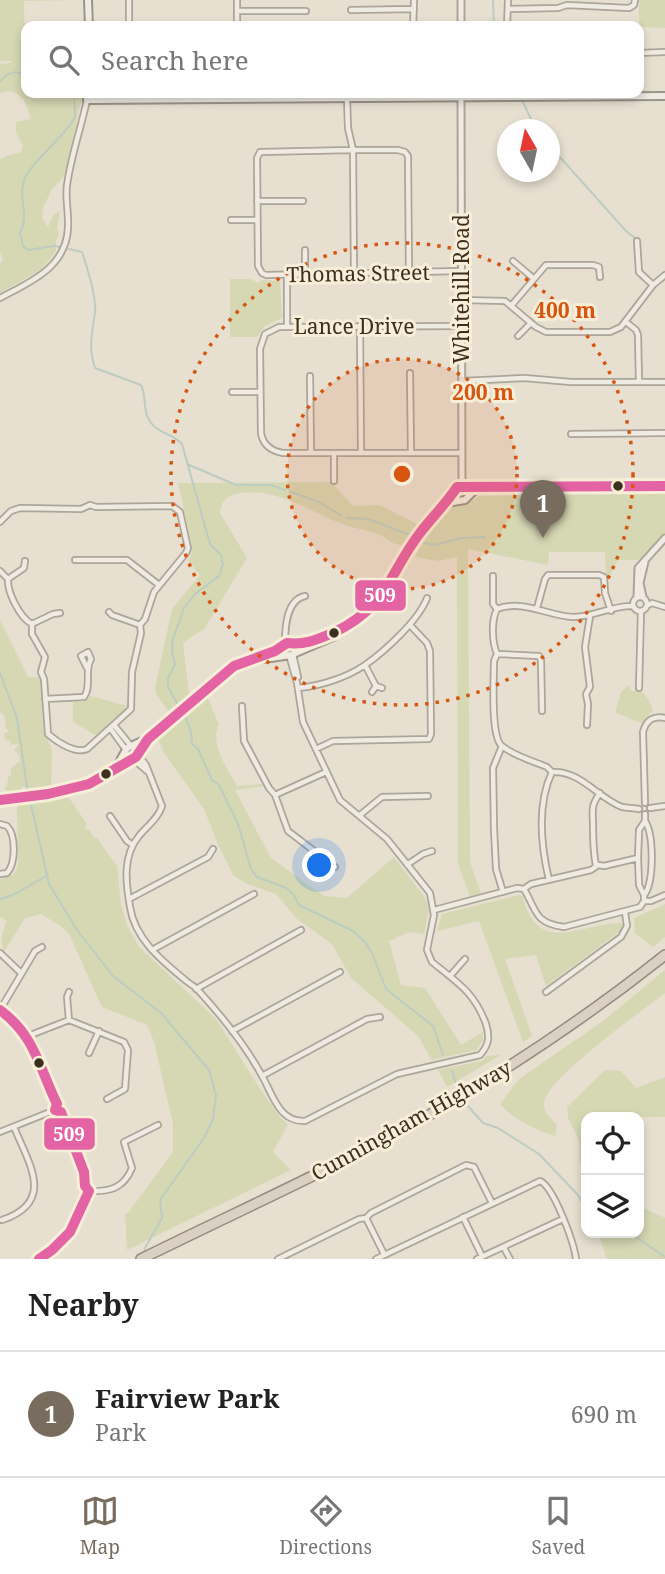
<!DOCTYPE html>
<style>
:root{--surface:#fff;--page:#f6f6f6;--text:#222;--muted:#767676;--line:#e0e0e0;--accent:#786c5e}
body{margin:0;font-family:"Noto Serif",serif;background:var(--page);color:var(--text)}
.controls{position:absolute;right:21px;bottom:21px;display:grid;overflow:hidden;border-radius:14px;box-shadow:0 4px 10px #0003}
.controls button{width:63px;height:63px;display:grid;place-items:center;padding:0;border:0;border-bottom:2px solid var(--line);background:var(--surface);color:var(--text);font:35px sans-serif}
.compass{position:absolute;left:497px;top:119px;width:63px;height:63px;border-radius:50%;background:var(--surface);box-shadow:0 4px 10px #0003;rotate:351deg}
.you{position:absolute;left:320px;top:866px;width:24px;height:24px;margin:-18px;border:5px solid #fff;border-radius:50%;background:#1a73e8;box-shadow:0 0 0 10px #1a73e833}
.badge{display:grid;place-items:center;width:46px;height:46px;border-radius:50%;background:var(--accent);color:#fff;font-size:23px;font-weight:700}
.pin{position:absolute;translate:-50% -58px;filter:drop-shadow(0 2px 4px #0008)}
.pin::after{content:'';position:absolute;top:37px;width:24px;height:21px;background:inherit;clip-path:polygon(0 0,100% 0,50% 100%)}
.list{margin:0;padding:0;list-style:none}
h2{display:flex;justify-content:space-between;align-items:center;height:91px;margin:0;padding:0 28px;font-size:30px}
h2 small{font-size:23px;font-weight:400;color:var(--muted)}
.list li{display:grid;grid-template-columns:46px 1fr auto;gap:21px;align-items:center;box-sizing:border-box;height:126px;padding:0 28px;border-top:2px solid var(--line)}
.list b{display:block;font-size:26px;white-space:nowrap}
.list p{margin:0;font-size:23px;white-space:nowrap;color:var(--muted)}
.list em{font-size:23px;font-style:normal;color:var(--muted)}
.icon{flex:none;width:38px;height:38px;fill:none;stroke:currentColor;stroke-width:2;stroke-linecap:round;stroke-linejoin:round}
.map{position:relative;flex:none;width:665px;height:1259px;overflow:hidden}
.search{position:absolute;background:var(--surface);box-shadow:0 4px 10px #0003;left:21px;right:21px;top:21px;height:77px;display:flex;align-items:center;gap:18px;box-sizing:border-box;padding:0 24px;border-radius:14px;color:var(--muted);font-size:26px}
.sheet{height:217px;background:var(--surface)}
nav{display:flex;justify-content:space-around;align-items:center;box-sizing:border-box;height:98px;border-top:2px solid var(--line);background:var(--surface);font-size:19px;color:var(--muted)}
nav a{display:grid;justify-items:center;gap:4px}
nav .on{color:var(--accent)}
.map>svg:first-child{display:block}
.green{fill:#d6d7b3}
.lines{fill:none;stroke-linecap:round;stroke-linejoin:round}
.stream{stroke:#bcccc2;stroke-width:2}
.minor-casing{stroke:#ada599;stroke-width:8}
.tertiary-casing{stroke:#ada599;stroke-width:9}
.secondary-casing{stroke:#9c958a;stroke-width:10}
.motorway-casing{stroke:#928b80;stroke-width:12}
.minor{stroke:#efebe3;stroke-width:4.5}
.tertiary{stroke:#efebe3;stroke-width:5}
.secondary{stroke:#efebe3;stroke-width:6}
.motorway{stroke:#dad1c2;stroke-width:9}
.bus-1-casing{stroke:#f7eed8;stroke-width:16}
.bus-1{stroke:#e463a4;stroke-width:10}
.ring{fill:none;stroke:#d7550e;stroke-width:3.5;stroke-dasharray:3.5 7}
.bus-dot{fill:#3d2e20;stroke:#f7eed8;stroke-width:2.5}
.labels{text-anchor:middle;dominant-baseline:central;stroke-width:6;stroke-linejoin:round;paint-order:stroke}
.street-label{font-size:21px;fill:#3d2e20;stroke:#f7eed8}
.centre{fill:#d7550e;stroke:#f7eed8;stroke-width:3.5}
.ring-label{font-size:21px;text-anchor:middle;font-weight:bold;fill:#d7550e;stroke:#f7eed8;stroke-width:6;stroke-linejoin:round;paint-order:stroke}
.line-badge{stroke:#f7eed8;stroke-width:2.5}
.badge-label{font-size:19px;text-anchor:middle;font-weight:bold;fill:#fff}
</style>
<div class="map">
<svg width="665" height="1259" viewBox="0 0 665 1259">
<rect width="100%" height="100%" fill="#e7e0d1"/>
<path class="green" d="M0 0H82L24 1 26 93H82L81 103 64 176 52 189 43 208 42 218 48 227 53 216 60 211 57 226 59 235 56 240V251L42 269 0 293V264L3 260 0 252V160L6 156 21 152 23 146 16 133V122L31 119C27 103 20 86 0 93V64L10 63 12 61H0Z
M639 0H665V28L639 27Z
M230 279H250L258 283 263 280 280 281 282 318 265 326 257 337H230Z
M331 482 353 506 379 505 417 524 402 545C391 545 387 537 377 534 367 530 356 529 345 525 309 512 277 486 236 494 226 496 221 502 220 513L247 558 205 628 183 643 189 694 168 711 156 694 155 688 172 609 200 575 188 561 192 552V546L178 483Z
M648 492 665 494V534L639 560H618L609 577 606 573 605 552H549L548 565 468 549 470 862 481 893 470 896 458 864 457 557 438 561 415 557 430 530 450 508 466 505 479 496Z
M0 620 28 677H39L41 683 43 729 52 751 51 789 28 793 27 788 22 786V791L13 793 4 789 7 786 8 777 11 775V768L20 761 19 755 14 750 19 744 10 745 11 741 5 740 4 734 10 730 6 729 5 716 0 712Z
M629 685 631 691C646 689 648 699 653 710L642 723C631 721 621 713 615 713L621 692Z
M90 696 128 706 127 710 97 736 73 722V702H83Z
M207 696 219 725C209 743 228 770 237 786L262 784 263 786 235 790 271 858 324 896 347 898 394 857 425 898 429 909 424 934 409 932 389 941 401 985 425 988 461 1045 483 1032V1040L476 1050 432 1060 418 1036 351 978 332 944 297 919 276 894 247 884 233 875 217 842 204 809 164 753 158 739Z
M67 795 87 824 85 826 87 830 89 829 94 838H97L117 866 121 905 127 925 139 947 216 1019 262 1092 280 1117 288 1124 273 1152 291 1170 127 1250 125 1213H128L173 1152V1124L154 1042 147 1025 102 1007 69 934 61 926 41 914 25 918 4 952C0 942 2 931 7 921L0 917V879L14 874 18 866 17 804Z
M519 895 523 896C536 959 586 921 623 923L622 929 619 932 546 986 536 955 505 959 532 1036 523 1042 479 921 437 931 442 914Z
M665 904V937L653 947 635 933 634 918Z
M665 970V993C642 1011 547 1078 544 1103 543 1112 551 1119 557 1125L555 1136C536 1130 512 1119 500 1104L519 1079 603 1021Z
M501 1055 447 1087 438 1070 482 1061 487 1056Z
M605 1070 621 1071 636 1088 665 1077V1117H586V1196V1179L579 1159V1140L568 1118 567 1107Z
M639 1206 665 1218V1259H607L598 1233H639Z"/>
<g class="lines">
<path class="stream" d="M493 0 494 26
M0 82C7 72 16 69 26 76
M523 102 536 130
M550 146 626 231 635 238
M60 247 54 246 28 250 23 246 20 233C30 214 17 196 25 178 34 159 63 139 75 117L74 93
M69 249 82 252C87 267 97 297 95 313 92 335 88 346 95 368L141 385C147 397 142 414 152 424 160 434 174 434 182 444L210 544 221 555 223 564 219 576 195 594 184 608 173 639 172 652 175 664 168 679V687L178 705
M187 464 236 485H271L285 490
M291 492 319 502 342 516
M347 518 368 519 410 535
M424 543 435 545 461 538 485 537
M0 673 17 718 28 794
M185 716 191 731 192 744 198 749 212 780 219 785 238 824 251 869 257 877 286 888 293 894 299 905 353 931 365 942 372 953 386 989 433 1026 443 1055
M30 800 49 884 77 930 113 976 161 1013 209 1070 216 1095 213 1119 204 1138 160 1200 162 1218 145 1248 144 1254
M0 899 13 895 48 875
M452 1071 458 1090
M468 1106 483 1123 498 1128 539 1154 578 1195 586 1209
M630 1233 665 1257"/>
<g class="minor-casing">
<path id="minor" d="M129 0V26
M509 9 558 8 567 5 629 8 634 5 635 0
M351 10 414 9
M237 11H306
M237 26V0
M413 26 414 0
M507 26 508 0
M639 53 665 52
M347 98 348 128 353 150H398L405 152 408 156 409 273
M257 201H303
M231 220H257
M637 241 639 272 653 285
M305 250V275
M513 261 533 278
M354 274 353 150 260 152 257 158 258 266 262 273 266 275 461 271
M287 275V326
M0 298C30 282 66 268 68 228 69 214 65 199 67 185 71 156 81 128 87 100
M462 300 505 301 536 327 546 332H610L621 327 653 285 665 275
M511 306 546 265H593L599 267 600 277
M626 322 636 330 638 335 639 382
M360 326 361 453
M518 336 531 323
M410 373 411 453
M310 376 311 453
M462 381 524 378 571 382H665
M232 392H260
M571 434 665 433
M334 453V481
M461 453H283C271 451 263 445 261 433L260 349 265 334 279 327 461 326
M0 522 11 511 20 508 81 509 90 505 96 507 172 506 180 512 188 548 186 553 154 592 145 619 140 625 141 633 132 672 131 709 87 749C75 754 57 742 48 734L44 679 41 672 45 657 32 634V624C20 618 7 592 8 579L0 571
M75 560H127L159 585
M493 576V604L497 609
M8 579 24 568 25 561
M633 604a7 7 0 1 1 14 0a7 7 0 1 1-14 0Z
M648 605 652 603 665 607
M633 606C613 605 594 617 573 617 548 616 523 599 497 609 491 621 492 642 497 654L494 661C494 677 490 737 502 746 514 756 533 761 547 767L552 772C580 770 598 798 622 807 627 808 634 808 639 809
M537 608 545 579 548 575H599L604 577 605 593 611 611
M109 612 112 615 140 625
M32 624 53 614 60 613
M285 644C285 628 286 600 305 596
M293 654 298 677
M497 654 539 656 541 660 542 711
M365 665 376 686
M298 688C320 686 346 678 365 665 384 652 419 620 427 598
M639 688 641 611
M372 692 376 686 382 688
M45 699 84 697C92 686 84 671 91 659L88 652 81 656 87 668
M242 706 244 741 269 788 275 795 288 831 335 867
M114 725 131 746
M587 725 588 704 586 694 590 687 585 647 590 616
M110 728 126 750
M502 746 493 768 494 829 496 869 503 892
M316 749 333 741 429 739 431 734 430 651 427 643 410 625
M138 754 146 765 162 806C158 819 147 826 139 836 122 856 126 884 130 907 135 939 161 960 184 979 188 983 193 985 197 989 220 1014 244 1043 261 1074 273 1094 278 1122 305 1121L397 1074 480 1055C489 1045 490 1037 486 1024 474 992 458 983 432 962L427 950 434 915 430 893 387 839 340 800 303 722 297 683 289 655
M133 759 147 771
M275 795 326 772
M645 803 643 732C646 720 654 715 665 718
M650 808 665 806
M360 815 382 797 428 796
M110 816 127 841 133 845
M645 821C654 835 654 880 645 894
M0 824 7 826C16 835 16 863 7 873L0 874
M408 864 423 854 432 851
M596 866C593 851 593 840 593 825 593 810 590 807 600 793
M549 880C541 846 537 804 552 772
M524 889 531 884 591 870 598 865 604 866 638 858
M131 898 208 857 213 849
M644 901H651L665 895
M434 910 517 888 524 889C537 911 534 923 564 927L640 907 644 901V895L639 885 638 858 639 830 645 821V814
M152 950 254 894
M0 953 21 973
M450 976 465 959
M196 989 301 930
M546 992 621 937 627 926 625 912
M0 1010 35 951 42 947
M69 1020 67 997 69 992
M232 1031 340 972
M28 1036 69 1020 124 1042 128 1050 125 1089 107 1099
M89 1053 99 1031
M262 1076 367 1019 380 1017
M0 1132 55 1110
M89 1191C110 1192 124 1188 132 1168L124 1142 158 1125
M463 1217 482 1256
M366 1218 384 1254
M2 1220C56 1202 29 1164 14 1127
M504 1248 510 1259
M278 1259 359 1219 366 1218 371 1213 466 1165 474 1167 492 1203
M376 1259 540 1181C554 1187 574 1243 576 1259
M477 1259 563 1219"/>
</g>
<g class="tertiary-casing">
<path id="tertiary" d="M461 26V0
M461 93 462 486
M637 597 638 568 665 538
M643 597 640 583 645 562
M0 1010C40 1036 36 1067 57 1104L55 1110 61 1112 84 1172 85 1186 89 1191C84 1197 85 1203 81 1211 75 1230 57 1250 39 1259"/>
</g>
<g class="secondary-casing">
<path id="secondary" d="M88 0 89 26
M88 93 87 100 665 96
M447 503 465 500 473 492 480 488
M371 608 390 584 419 534 447 503 457 487 665 486
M345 629 375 605
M264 659 291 655 333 637
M118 764 127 748 144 740
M0 800 48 794 89 784 136 757 148 739 182 708 234 666 275 651 287 643 302 645 313 642 346 628"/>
</g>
<g class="motorway-casing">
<path id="motorway" d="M141 1259C238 1211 337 1167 431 1114 513 1066 591 1014 665 955"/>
</g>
<use href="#minor" class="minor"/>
<use href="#tertiary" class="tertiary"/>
<use href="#secondary" class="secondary"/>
<use href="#motorway" class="motorway"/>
<g class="bus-1-casing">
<path id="bus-1" d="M0 800 48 794 89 784 136 757 148 739 234 666 275 651 287 643C305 645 316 640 333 633 389 606 387 576 420 533 432 517 446 504 457 487L665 486
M0 1010C35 1036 39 1067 57 1104L55 1110 61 1112 84 1172 85 1186 89 1191 70 1232 52 1250 39 1259"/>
</g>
<use href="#bus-1" class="bus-1"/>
</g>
<circle cx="402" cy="474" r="115" fill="#d7550e" fill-opacity=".12"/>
<g class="ring">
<circle cx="402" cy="474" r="115"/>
<circle cx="402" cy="474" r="231"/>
</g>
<g class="bus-dot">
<circle cx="618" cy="486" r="6"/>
<circle cx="334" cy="633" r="6"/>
<circle cx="106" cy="774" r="6"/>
<circle cx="39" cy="1063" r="6"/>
</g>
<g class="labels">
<g class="street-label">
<text transform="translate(358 273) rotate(-1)">Thomas Street</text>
<text transform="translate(461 289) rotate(-90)">Whitehill Road</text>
<text x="354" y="326">Lance Drive</text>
<text transform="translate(411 1120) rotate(-29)">Cunningham Highway</text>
</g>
</g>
<circle cx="402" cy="474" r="10" class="centre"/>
<g class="ring-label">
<text x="565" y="318">400 m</text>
<text x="483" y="400">200 m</text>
</g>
<g class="line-badge">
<rect x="354" y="579" width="53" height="33" rx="7" fill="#e463a4"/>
<rect x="43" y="1117" width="53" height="34" rx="7" fill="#e463a4"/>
</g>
<g class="badge-label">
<text x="380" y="602">509</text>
<text x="69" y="1141">509</text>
</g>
</svg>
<div class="controls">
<button><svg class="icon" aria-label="locate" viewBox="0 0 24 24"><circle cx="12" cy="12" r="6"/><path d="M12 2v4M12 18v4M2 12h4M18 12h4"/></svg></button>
<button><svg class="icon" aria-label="layers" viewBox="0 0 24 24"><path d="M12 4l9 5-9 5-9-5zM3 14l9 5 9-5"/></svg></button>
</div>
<svg class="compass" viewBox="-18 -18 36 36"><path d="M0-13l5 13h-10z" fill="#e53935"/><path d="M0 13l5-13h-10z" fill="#767676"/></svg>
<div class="you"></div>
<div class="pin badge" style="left:543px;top:538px">1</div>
<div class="search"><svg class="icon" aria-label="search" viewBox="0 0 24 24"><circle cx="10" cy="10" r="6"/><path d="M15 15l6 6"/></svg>Search here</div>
</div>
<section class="sheet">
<h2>Nearby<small></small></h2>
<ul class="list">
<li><span class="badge">1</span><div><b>Fairview Park</b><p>Park</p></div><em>690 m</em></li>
</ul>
</section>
<nav>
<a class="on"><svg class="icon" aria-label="map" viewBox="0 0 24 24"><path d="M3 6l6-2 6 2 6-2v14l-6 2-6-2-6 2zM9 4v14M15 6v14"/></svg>Map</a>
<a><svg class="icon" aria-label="directions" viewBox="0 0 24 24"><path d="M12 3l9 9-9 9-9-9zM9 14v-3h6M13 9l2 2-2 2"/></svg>Directions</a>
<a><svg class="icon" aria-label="saved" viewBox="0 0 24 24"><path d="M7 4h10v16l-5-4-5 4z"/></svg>Saved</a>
</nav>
